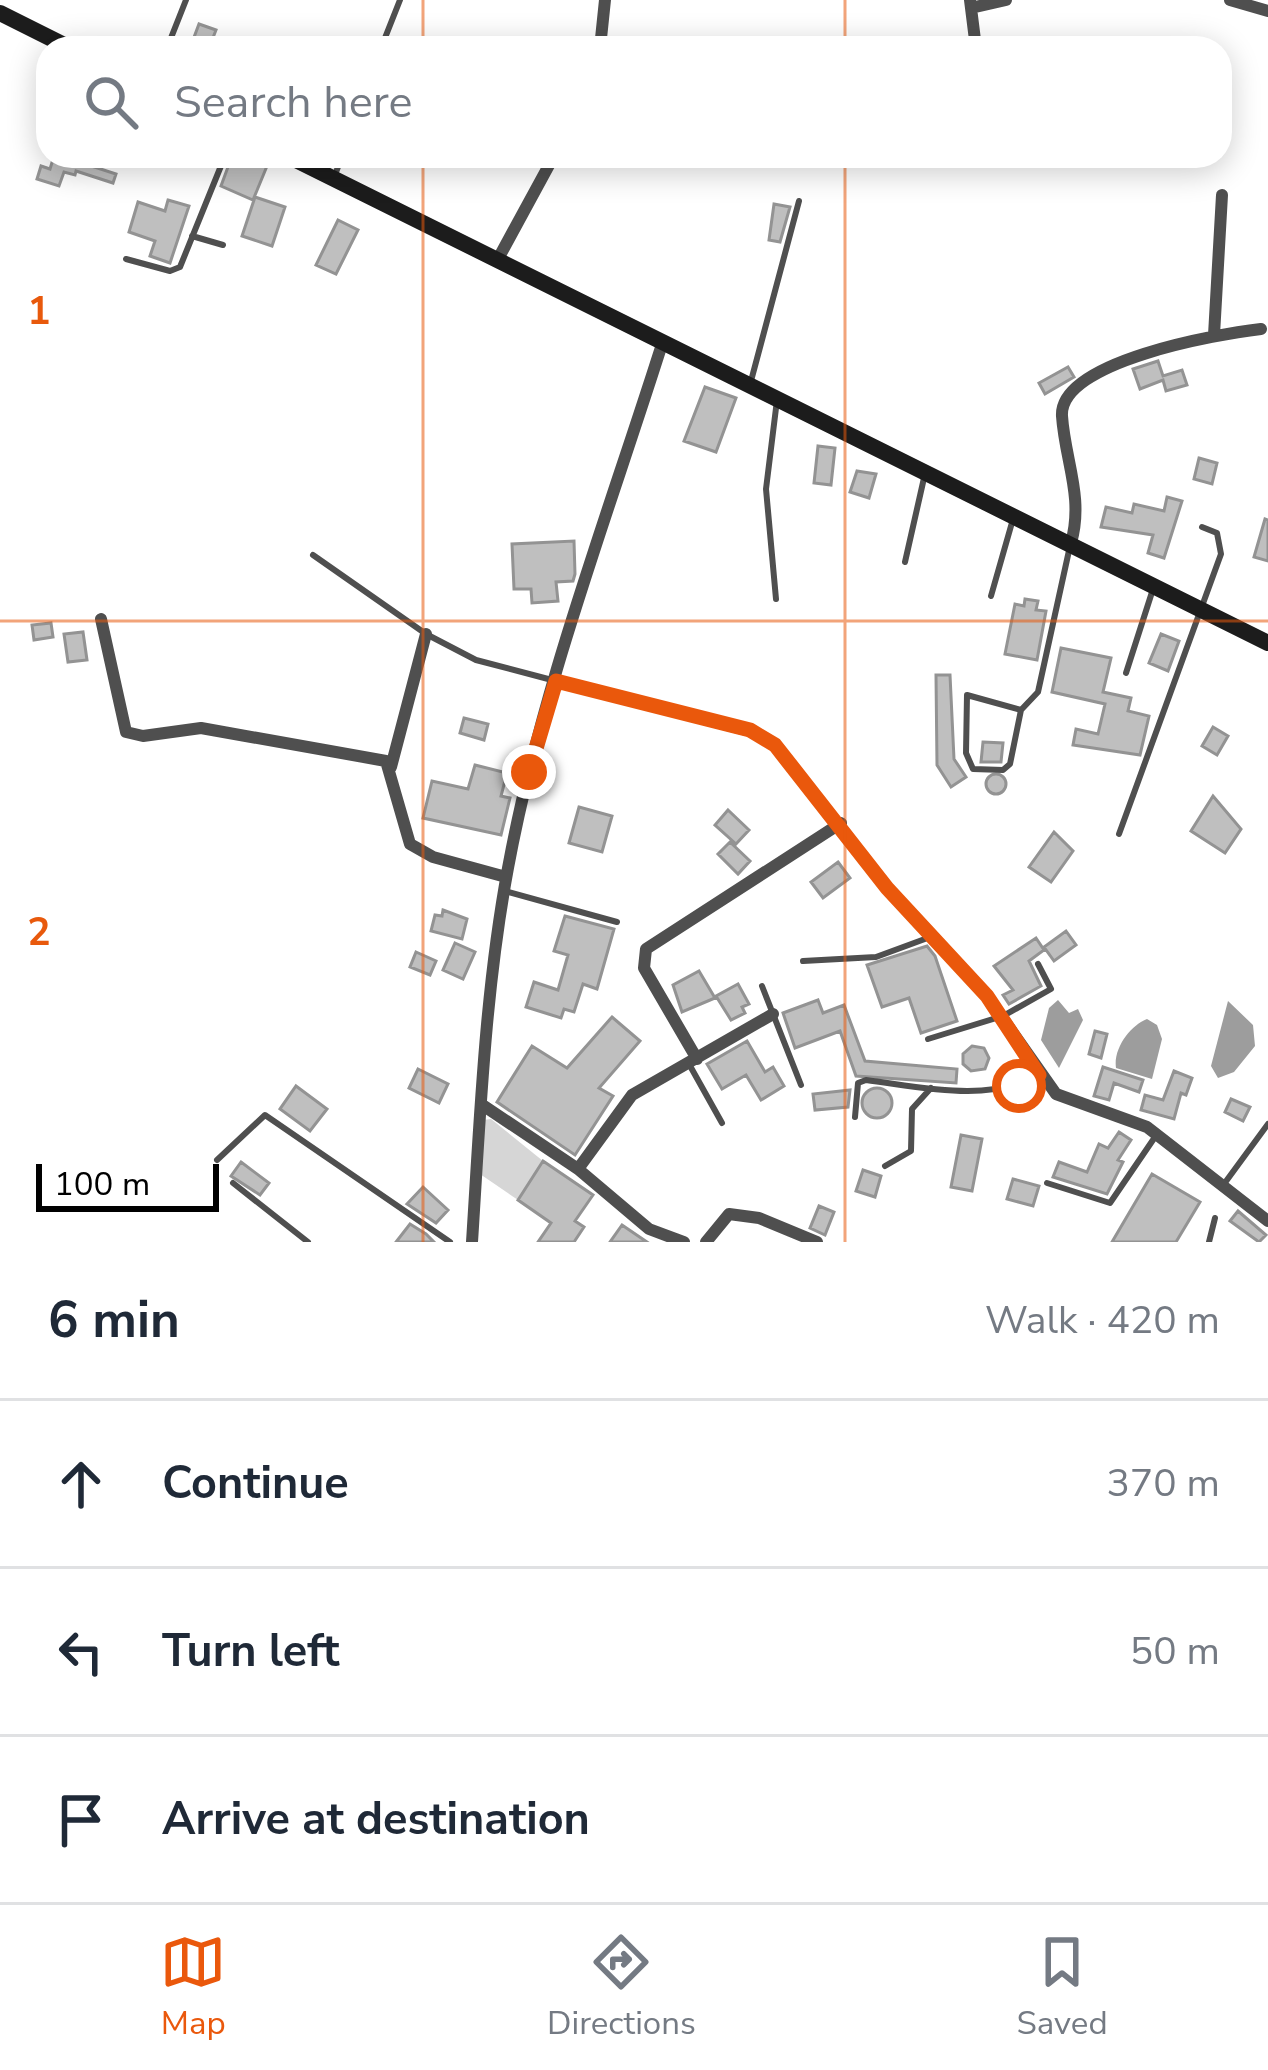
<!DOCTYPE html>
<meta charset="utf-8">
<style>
:root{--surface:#fff;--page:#f6f6f7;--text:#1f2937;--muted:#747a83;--line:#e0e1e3;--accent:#ea580c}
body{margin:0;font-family:"Nunito Sans",sans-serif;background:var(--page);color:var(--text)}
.scale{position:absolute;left:36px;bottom:30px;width:183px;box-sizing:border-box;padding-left:12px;border:6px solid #000;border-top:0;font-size:33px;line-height:42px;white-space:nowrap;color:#000;-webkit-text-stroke:9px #fff;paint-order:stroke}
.stop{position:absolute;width:36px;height:36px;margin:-27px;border:9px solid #ea580c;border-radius:50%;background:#fff}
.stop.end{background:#ea580c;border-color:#fff;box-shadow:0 3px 12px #0008}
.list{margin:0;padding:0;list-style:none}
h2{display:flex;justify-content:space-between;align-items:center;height:156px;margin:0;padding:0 48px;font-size:51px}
h2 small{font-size:39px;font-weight:400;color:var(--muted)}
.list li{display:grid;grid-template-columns:78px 1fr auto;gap:36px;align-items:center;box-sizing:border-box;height:168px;padding:0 48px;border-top:3px solid var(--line)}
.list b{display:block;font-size:45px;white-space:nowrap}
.list em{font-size:39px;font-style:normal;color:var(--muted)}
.icon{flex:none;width:66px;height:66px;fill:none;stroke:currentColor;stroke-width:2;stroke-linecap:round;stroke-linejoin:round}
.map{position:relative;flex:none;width:1268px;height:1242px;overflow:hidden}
.search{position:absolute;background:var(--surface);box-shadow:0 6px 30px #0003;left:36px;right:36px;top:36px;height:132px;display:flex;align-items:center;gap:30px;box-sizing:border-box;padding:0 42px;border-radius:36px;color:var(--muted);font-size:45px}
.sheet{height:660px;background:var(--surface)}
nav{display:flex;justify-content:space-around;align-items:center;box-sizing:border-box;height:168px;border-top:3px solid var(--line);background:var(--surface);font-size:33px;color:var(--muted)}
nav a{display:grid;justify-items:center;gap:6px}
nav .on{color:var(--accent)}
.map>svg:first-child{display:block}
.green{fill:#d6d6d6}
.water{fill:#9d9d9d}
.building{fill:#bfbfbf;stroke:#939393;stroke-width:3}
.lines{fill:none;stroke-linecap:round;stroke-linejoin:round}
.lane{stroke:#4f4f4f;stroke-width:6}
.street{stroke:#4f4f4f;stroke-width:12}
.secondary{stroke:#1c1c1c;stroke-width:16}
.route{stroke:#ea580c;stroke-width:15}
.grid{fill:none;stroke:#e8590c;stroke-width:3;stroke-opacity:0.55}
.grid-label{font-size:39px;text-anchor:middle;font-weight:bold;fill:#e8590c;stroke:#fff;stroke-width:9;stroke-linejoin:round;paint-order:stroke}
</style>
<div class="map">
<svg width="1268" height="1242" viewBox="0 0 1268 1242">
<rect width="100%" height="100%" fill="#fff"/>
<path class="green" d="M491 1119 543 1161 518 1200 480 1174 483 1120Z"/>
<path class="water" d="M1058 1000 1069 1013 1078 1009 1083 1020 1059 1068 1041 1040 1049 1008Z
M1228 1001 1253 1025 1255 1046 1234 1072 1218 1078 1211 1066Z
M1147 1019 1157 1025 1162 1039 1152 1079 1116 1068C1113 1048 1131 1025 1147 1019Z"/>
<path class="building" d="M199 24 216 30 209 48H190Z
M54 156H81L79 162 116 174 113 183 76 171 75 175 64 172 59 186 37 179 41 166 50 169Z
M232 156 267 166 253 200 221 186Z
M255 197 285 207 272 246 242 236Z
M168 200 189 206 170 263 150 256 155 241 129 232 138 202 165 211Z
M774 204 790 207 780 242 769 240Z
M338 220 358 230 336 274 316 265Z
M1158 361 1163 376 1182 370 1187 385 1166 391 1163 380 1140 389 1133 369Z
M1068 367 1074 377 1045 394 1039 383Z
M705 387 736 398 716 452 684 441Z
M818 446 835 448 831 485 814 483Z
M1199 458 1217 463 1212 484 1194 479Z
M857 471 876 474 869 498 850 492Z
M1167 497 1182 501 1164 558 1148 553 1153 535 1101 527 1106 507 1132 513 1134 504 1164 511Z
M1265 519 1268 520V561L1254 557Z
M574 541 575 574 573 581 556 582 558 601 532 603 531 589H514L512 544Z
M1025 599 1038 601 1036 610 1046 611 1037 660 1005 654 1015 604 1024 606Z
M51 623 53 637 34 640 32 625Z
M83 632 87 660 68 662 64 634Z
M1161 634 1179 641 1168 671 1149 663Z
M1061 648 1111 658 1103 692 1131 698 1128 711 1149 716 1140 755 1073 745 1076 729 1098 734 1105 704 1052 692Z
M936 675H950L954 759 966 777 951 787 937 765Z
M464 718 488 724 484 740 460 733Z
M1213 727 1228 736 1217 755 1202 746Z
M983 742 1003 743 1001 762H981Z
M475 765 507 773 501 796 510 798 501 835 423 818 432 781 468 789Z
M986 784a10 10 0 1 1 20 0a10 10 0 1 1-20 0Z
M1213 796 1241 829 1225 853 1191 831Z
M579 807 612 816 602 852 569 843Z
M728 810 749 830 736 844 715 825Z
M1054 832 1073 851 1051 882 1029 867Z
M730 842 750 861 738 874 718 854Z
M838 862 850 878 823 898 811 882Z
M443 910 467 919 462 939 431 931 435 915 442 916Z
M565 916 614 929 597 989 583 984 574 1012 564 1009 561 1018 526 1007 534 982 558 990 568 955 554 951Z
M1066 931 1076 945 1054 961 1044 947Z
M1036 938 1044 950 1029 961 1041 986 1009 1004 1003 995 1013 990 994 966Z
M455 943 475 952 463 979 443 970Z
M927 946 935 956 957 1021 921 1033 909 998 882 1007 867 965Z
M416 952 436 961 430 975 410 967Z
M699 971 715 998 682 1012 673 985Z
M738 984 749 1004 742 1007 745 1013 731 1020 716 996Z
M818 1000 823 1013 844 1005 865 1061 957 1069 956 1083 856 1076 840 1031 795 1048 783 1013Z
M612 1017 640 1041 599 1088 613 1096 575 1155 497 1102 532 1046 567 1068Z
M1095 1031 1107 1034 1101 1058 1089 1054Z
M747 1041 765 1072 773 1067 784 1086 761 1100 746 1075 722 1089 707 1064Z
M972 1046 984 1048 989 1058 985 1069 971 1071 963 1064V1054Z
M1103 1067 1143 1080 1139 1092 1114 1083 1109 1100 1094 1096Z
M418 1069 448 1084 439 1103 409 1088Z
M1174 1071 1192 1078 1186 1095 1181 1093 1174 1119 1141 1110 1145 1095 1163 1100Z
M296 1086 327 1109 310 1131 280 1109Z
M862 1103a15 15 0 1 1 30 0a15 15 0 1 1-30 0Z
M850 1090 848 1107 815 1110 813 1094Z
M1231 1099 1250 1107 1243 1121 1225 1112Z
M1119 1132 1131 1140 1118 1160 1123 1162 1107 1194 1053 1177 1059 1162 1087 1172 1099 1144 1108 1148Z
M961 1135 982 1139 972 1191 951 1187Z
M543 1161 593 1195 575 1221 584 1227 574 1242H538L551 1223 518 1200Z
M241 1162 269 1183 260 1195 231 1176Z
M863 1170 881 1176 875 1197 856 1191Z
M1152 1174 1200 1202 1176 1242H1112Z
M1013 1179 1039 1186 1033 1206 1007 1199Z
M423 1187 448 1210 436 1223 407 1204Z
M819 1206 834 1212 825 1235 810 1228Z
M1238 1211 1266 1235 1259 1242 1230 1221Z
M410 1224 426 1234 434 1242H396Z
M622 1225 647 1242H610Z"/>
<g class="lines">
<path class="lane" d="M167 48 186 0
M381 48 400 0
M335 175 342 156
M192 236 223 245
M126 259 170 271 180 267 225 156
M751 381 799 201
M313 555 426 634 476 660 552 680
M905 562 924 478
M991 596 1013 519
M776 599 766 489 777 400
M1126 673 1153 589
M1021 710 1010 764 1003 770 973 769 966 753 967 695 1021 710 1038 692 1070 546
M1119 834 1221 554 1217 533 1202 527
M508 892 617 922
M803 961 876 957 933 936
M762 986 801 1085
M928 1039 1003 1016 1051 989 1038 964
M689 1064 722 1123
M855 1117 858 1083 866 1080C922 1087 987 1103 1039 1075
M217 1160 265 1115 450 1242
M885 1166 911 1151 912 1109 931 1088
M233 1183 308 1242
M1047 1183 1110 1203 1155 1137
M1224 1184 1268 1124
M1209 1242 1215 1218"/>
<path class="street" d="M970 0 976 48
M1230 0 1268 11
M971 8 1006 0
M600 48 605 0
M498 259 554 156
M1214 335 1222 195
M1071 543C1084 497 1065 461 1062 416 1059 361 1219 334 1261 329
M101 619 126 732 143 736 201 728 386 761 410 844 433 857 506 877
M556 681 750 731 775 745 887 888 987 996 1056 1094 1147 1127 1268 1221
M391 767 426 634
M697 1059 644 968 646 949 841 823
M481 1104 578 1169 649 1229 684 1242
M578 1169 632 1095 773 1014
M472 1242C480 1118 485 991 508 868 541 689 608 515 663 341
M706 1242 729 1214 759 1218 817 1242"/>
<path class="secondary" d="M0 13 70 48
M288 156 1268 643"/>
</g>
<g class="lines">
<path class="route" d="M529 772 556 681 750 730 775 745 887 888 987 996 1039 1075 1019 1086"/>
</g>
<path class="grid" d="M423 0V48M845 0V48M423 156V1242M845 156V1242M0 621H1268"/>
<g class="grid-label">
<text x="39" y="324">1</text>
<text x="39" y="945">2</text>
</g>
</svg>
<div class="scale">100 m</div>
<div class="stop" style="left:1019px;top:1086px"></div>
<div class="stop end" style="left:529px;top:772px"></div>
<div class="search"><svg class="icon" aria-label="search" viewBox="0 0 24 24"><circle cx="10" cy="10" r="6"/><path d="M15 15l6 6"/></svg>Search here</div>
</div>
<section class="sheet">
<h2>6 min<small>Walk · 420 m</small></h2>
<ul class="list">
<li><svg class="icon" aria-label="ahead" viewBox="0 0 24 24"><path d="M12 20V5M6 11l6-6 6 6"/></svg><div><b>Continue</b></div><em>370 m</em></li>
<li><svg class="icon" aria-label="left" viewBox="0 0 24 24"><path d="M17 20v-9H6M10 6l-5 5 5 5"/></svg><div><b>Turn left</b></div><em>50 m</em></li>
<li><svg class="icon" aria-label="arrive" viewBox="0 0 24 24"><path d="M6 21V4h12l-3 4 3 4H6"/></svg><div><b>Arrive at destination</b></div></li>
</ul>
</section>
<nav>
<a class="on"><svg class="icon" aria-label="map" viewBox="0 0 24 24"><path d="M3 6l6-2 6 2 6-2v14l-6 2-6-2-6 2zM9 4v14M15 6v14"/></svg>Map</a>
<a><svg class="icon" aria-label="directions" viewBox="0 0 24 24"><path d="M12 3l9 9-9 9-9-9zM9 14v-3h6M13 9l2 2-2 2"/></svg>Directions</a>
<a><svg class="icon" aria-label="saved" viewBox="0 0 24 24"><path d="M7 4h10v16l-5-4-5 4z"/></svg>Saved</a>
</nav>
